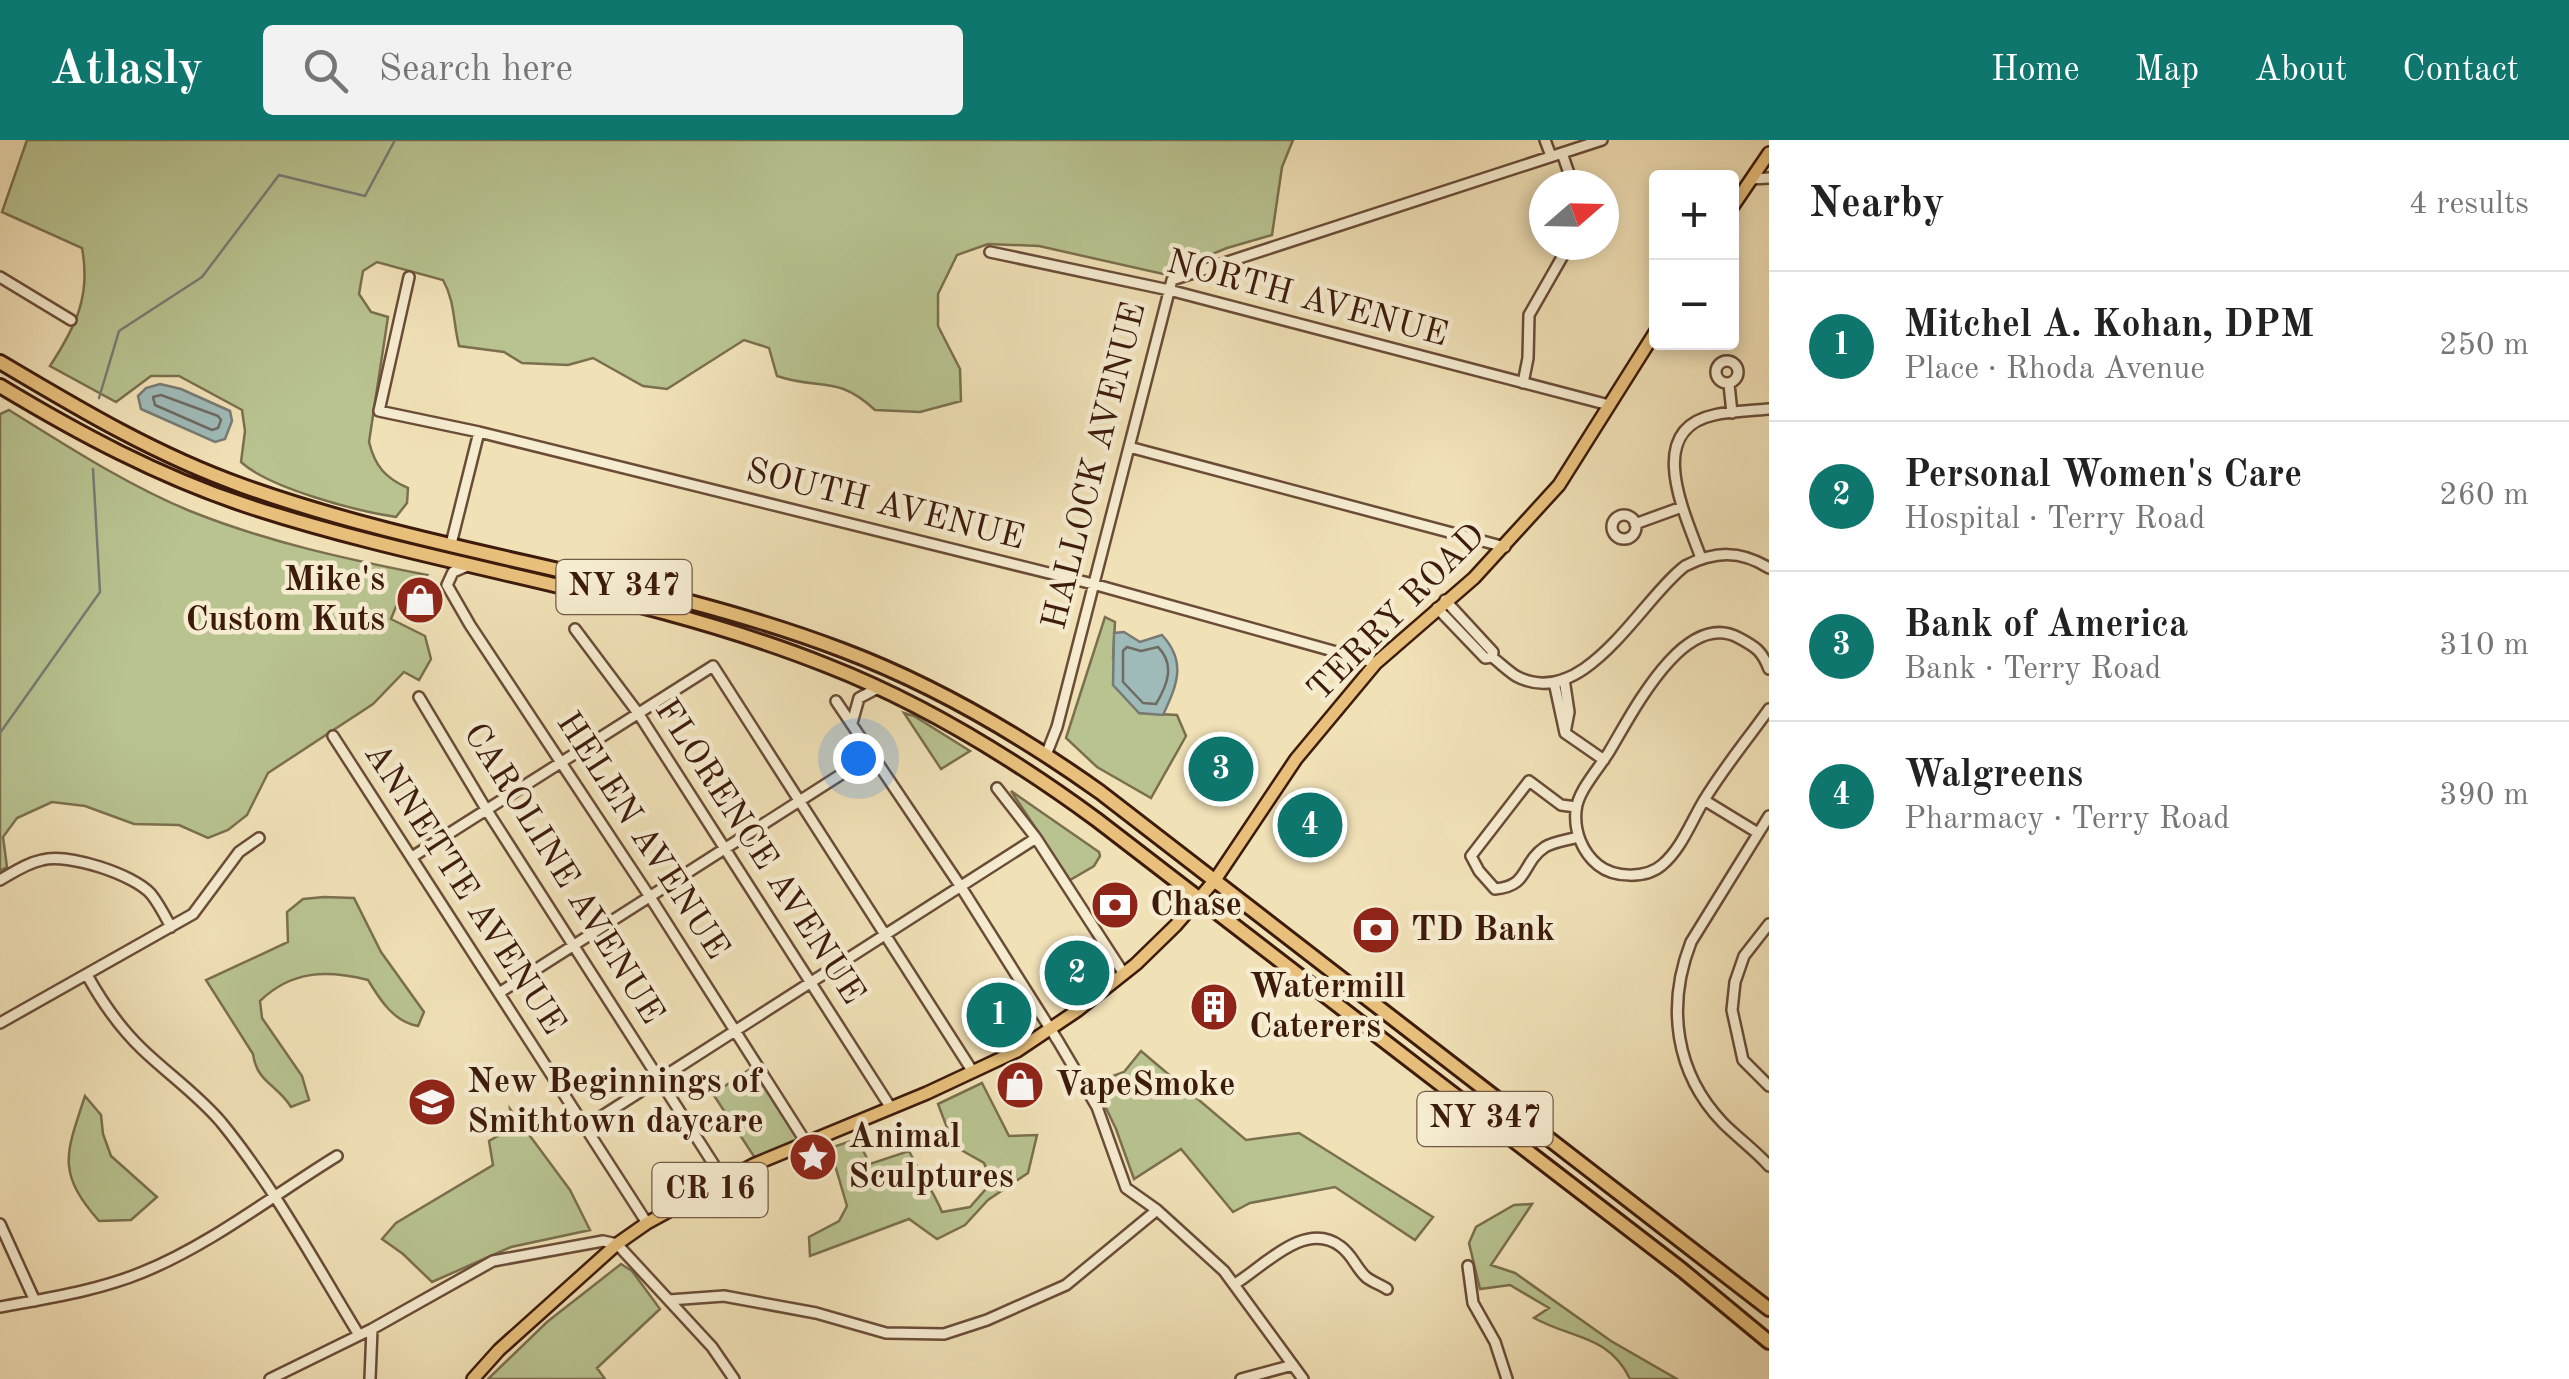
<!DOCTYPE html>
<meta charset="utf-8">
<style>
:root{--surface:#fff;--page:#f2f2f2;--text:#222;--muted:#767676;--line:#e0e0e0;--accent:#0f766e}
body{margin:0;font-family:"Old Standard TT",serif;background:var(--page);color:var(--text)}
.controls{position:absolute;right:30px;top:30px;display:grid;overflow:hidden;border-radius:10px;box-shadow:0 5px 15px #0003}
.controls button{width:90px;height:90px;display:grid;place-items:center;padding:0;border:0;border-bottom:2px solid var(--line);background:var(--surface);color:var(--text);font:50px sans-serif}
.compass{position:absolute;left:1529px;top:30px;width:90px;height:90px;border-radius:50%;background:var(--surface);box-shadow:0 5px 15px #0003;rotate:70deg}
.you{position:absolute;left:858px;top:618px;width:35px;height:35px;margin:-25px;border:8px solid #fff;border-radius:50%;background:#1a73e8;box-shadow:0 0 0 15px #1a73e833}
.badge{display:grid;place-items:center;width:65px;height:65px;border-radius:50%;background:var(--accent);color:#fff;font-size:32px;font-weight:700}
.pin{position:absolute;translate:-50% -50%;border:5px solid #fff;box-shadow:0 2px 10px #0006}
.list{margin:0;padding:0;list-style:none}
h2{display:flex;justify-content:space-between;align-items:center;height:130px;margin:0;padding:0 40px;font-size:42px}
h2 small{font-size:32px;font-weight:400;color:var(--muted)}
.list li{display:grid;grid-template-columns:65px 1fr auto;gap:30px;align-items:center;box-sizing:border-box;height:150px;padding:0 40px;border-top:2px solid var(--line)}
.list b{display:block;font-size:38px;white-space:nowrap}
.list p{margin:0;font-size:32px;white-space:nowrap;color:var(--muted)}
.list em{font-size:32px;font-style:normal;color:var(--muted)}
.icon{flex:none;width:55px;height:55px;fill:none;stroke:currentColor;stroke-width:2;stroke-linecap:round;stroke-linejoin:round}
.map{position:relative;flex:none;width:1769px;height:1239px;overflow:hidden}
header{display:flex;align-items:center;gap:60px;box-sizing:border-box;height:140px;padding:0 50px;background:var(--accent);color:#fff}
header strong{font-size:48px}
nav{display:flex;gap:55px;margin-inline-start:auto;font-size:35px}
.search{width:700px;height:90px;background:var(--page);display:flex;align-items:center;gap:25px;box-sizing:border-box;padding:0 35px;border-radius:10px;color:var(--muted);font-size:38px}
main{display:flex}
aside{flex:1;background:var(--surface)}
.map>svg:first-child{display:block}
.green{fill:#b8c390;stroke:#7a6f4e;stroke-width:2.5}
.water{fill:#9fbbb9;stroke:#787b74;stroke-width:2.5}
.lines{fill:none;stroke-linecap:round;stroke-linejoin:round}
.shore{stroke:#6e6b62;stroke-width:2.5}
.stream{stroke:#787b74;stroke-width:2.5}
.minor-casing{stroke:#6a4c37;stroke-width:14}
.major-casing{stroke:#3d1b0c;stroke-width:16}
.highway-casing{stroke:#3d1b0c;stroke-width:18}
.minor{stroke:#f6ecd0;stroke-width:9}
.major{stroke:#e8c07c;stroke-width:11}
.highway{stroke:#e8c07c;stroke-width:12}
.labels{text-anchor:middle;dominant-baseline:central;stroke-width:9;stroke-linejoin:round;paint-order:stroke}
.shield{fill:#f6ecd0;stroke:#745a47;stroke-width:2.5}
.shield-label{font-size:32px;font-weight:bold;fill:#3d1b0c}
.street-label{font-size:35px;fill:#3d1b0c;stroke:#f6ecd0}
.poi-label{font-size:35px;font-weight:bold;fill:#3d1b0c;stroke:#f6ecd0;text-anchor:start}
</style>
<header>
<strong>Atlasly</strong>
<div class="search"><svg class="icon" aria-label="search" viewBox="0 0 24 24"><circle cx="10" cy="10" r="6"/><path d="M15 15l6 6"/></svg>Search here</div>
<nav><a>Home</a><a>Map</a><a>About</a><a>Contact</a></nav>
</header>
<main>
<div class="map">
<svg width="1769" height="1239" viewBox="0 0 1769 1239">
<rect width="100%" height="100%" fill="#f1e1b7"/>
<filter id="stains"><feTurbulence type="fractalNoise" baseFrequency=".002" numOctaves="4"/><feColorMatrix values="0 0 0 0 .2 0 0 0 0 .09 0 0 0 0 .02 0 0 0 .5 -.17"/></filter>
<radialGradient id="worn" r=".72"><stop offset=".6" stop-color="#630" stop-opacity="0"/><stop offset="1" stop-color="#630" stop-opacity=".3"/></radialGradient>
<path class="green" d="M27 0H1293L1282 27 1272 95 1227 108 1163 134 1039 106 988 104 957 115 938 154V186L960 229 961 261 920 272 875 270C836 234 821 251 777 236L769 208 744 200 667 249 643 246 593 218 568 225 522 223 504 212 459 206C453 182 455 161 443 140L377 122 363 131 359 154 371 172 388 177 369 302C375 326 385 338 408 348L407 363 396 377C356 371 269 348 241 322L245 291 242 270 179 236H151L116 262 50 226C76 186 91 156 82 108L2 72Z
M9 270C67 306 127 345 190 371 267 402 346 419 427 435L397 464 391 479 425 496 431 519 419 540 404 532 373 564 268 633 247 675 228 690 208 698 179 685 134 684 85 666 52 662 17 678 3 697 7 727 0 731V274Z
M1105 477 1115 482 1113 519 1139 573 1177 575 1186 596 1151 658 1097 627 1066 598Z
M904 573 914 576 970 611 941 629Z
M1011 651 1099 712 1100 716 1094 726 1070 740Z
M324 757 354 758 381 812 424 872 418 886C394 882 380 860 368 840 327 830 292 830 260 861L262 878 302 936 309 960 291 967C277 944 257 943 253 914L206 840 288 802 287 772 303 759Z
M1141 911 1246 1000 1299 993 1433 1077 1415 1100 1335 1047 1250 1063 1233 1072 1181 1009 1134 1039 1116 989 1094 943 1124 932Z
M753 927 798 1000 755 1018 713 954Z
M982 943 1009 996 1037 995 1028 1033 988 1060 965 1085 937 1099 909 1079 810 1116 809 1097 839 1081 847 1066 830 1008 857 999 870 1024 909 1011C920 1033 933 1050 942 1072L970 1067 992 1042 984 1023 954 1006 938 964Z
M85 956 101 975 103 994 111 1016 157 1057 131 1080 99 1081C56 1032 66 1014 85 956Z
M510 969 570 1050 590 1090 511 1107 432 1142 403 1114 382 1099 396 1083 493 1025 489 1001 512 988Z
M1532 1064 1491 1125 1515 1133 1611 1201 1677 1239H1630C1609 1195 1572 1199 1534 1178L1549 1168 1510 1145 1480 1149 1469 1103 1476 1087 1514 1065Z
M621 1124 632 1131 660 1169 597 1228 605 1239H488L547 1182Z"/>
<path class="water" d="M160 244 181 249 230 271 232 281 225 299 215 302 141 269 138 256 146 248Z
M1124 492 1140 502 1162 495C1187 522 1177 545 1163 575L1139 573 1113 545 1114 493Z"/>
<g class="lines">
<path class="shore" d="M161 255 218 276 221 280 218 288 212 290 155 265 153 257Z
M1127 507 1141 511 1158 507C1175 524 1168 544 1156 564L1143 563 1123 542V511Z"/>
<path class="stream" d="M99 258 119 191 202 137 279 35 365 56 395 0
M0 593 100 452 93 329"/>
<g class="minor-casing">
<path id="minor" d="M1545 0 1551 16
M1562 13 1573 45
M1751 39 1769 38
M990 112 1169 150 1609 265
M0 137 71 180
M409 137 379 271 479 292 1093 444 1376 523
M1716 232a11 11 0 1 1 22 0a11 11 0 1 1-22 0Z
M1523 243 1528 218 1529 175 1569 105
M1729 244 1732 273
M1129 307 1505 407
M1612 387a12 12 0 1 1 24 0a12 12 0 1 1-24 0Z
M1635 384 1682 367
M451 404 479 292
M1701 418C1686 376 1643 290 1714 275 1731 271 1751 271 1769 269
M467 426 453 432 447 445 470 485 650 757 807 1004
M1445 460 1493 512 1492 517
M1437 468 1485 518 1492 517C1500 523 1508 531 1516 536 1584 573 1641 459 1685 426 1715 411 1740 410 1769 428
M575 489 638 573 891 968
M1769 529C1762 511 1756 507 1739 498 1684 468 1632 574 1609 612 1599 628 1577 652 1576 671 1574 691 1582 712 1598 725 1614 738 1646 739 1662 725 1681 709 1690 684 1703 662 1722 630 1747 600 1769 569
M1564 539 1569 572 1565 593
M1554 542 1565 593 1604 620
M419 557 486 669 725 1042
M836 561 961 747 1058 901 1097 967 1126 1048 1157 1070 1224 1131 1303 1239
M852 583 859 558 878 548
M333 596 647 1083
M1046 615 1057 587 1172 140 1602 0
M997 648 1036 698 1124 834
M1704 660 1758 693
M1576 667 1561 665 1529 641 1471 716 1479 731 1495 749C1530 746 1521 723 1545 707 1553 702 1568 700 1578 697
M1769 676 1691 802C1666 866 1675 933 1723 983 1738 998 1756 1011 1769 1026
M412 717 713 526 973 932
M0 740C14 732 27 723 42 720 68 713 133 734 151 754 159 764 165 776 171 787
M1769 784 1744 816 1735 842 1732 870 1743 920 1769 946
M87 835C102 862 119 887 142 909 168 934 197 954 221 982 274 1047 315 1123 359 1195
M499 853 873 614
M0 883 193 774 239 712 259 698
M585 987 1036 698
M0 1084 35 1161
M1468 1126 1473 1163 1495 1202 1507 1239
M1235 1144C1264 1126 1305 1080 1340 1106 1352 1114 1356 1128 1366 1137 1372 1142 1381 1145 1387 1149
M669 1160 724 1156 816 1173 886 1193 944 1194 987 1180 1066 1145 1157 1070
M0 1167C48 1158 97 1151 143 1132 210 1105 275 1054 337 1016
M270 1239 372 1189 493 1121 603 1101 617 1104 712 1207 734 1239
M370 1239 372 1189
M1241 1239 1293 1225"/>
</g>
<g class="major-casing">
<path id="major" d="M1731 69 1769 13
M473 1239 499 1210 617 1104 647 1083 753 1025 927 953 1017 911 1078 870 1136 824 1176 785 1215 740 1296 619 1376 523 1474 438 1559 345 1656 191"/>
</g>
<g class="highway-casing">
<path id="highway" d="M0 222C79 269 156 315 243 346 438 416 648 436 842 510 935 545 1020 595 1100 652L1769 1169
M0 246C78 293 158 336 245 365 436 428 641 451 828 526 925 564 1014 619 1097 680L1682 1130 1769 1202"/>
</g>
<use href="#minor" class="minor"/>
<use href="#major" class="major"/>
<use href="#highway" class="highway"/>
</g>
<defs>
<g id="shop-disc" transform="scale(2.5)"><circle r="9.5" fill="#8f2418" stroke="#f6ecd0"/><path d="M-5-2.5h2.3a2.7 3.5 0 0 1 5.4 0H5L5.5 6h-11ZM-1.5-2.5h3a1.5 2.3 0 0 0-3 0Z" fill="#fff"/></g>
<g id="bank-disc" transform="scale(2.5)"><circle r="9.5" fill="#8f2418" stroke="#f6ecd0"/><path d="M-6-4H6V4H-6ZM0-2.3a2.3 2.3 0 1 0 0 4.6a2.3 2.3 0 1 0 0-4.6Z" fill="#fff"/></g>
<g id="building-disc" transform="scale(2.5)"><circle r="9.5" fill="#8f2418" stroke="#f6ecd0"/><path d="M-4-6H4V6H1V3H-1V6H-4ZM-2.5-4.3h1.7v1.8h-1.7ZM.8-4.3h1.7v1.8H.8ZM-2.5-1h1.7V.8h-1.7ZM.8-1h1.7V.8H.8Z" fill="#fff"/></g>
<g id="school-disc" transform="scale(2.5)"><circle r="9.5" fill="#8f2418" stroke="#f6ecd0"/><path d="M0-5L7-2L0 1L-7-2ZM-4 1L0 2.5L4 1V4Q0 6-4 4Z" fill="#fff"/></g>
<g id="sight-disc" transform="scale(2.5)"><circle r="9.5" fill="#8f2418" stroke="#f6ecd0"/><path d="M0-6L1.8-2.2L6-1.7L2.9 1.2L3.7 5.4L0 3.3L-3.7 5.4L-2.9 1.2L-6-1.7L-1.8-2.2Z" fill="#fff"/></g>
</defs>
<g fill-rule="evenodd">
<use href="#shop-disc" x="420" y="460"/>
<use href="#bank-disc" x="1115" y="765"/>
<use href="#bank-disc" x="1376" y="790"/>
<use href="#building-disc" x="1214" y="867"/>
<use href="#shop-disc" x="1020" y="945"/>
<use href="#school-disc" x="432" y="962"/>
<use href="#sight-disc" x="813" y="1017"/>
</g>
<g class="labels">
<g class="shield">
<rect x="556.5" y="420" width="135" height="54" rx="8"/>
<rect x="1417.5" y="952" width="135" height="54" rx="8"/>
<rect x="652.5" y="1023" width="115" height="54" rx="8"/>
</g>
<g class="shield-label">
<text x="624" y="447">NY 347</text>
<text x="1485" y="979">NY 347</text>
<text x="710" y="1050">CR 16</text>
</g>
<g class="street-label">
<text transform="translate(1307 159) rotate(15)">NORTH AVENUE</text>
<text transform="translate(1095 326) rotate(-76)">HALLOCK AVENUE</text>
<text transform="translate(885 365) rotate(14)">SOUTH AVENUE</text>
<text transform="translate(1397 473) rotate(-45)">TERRY ROAD</text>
<text transform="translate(642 696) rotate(57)">HELEN AVENUE</text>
<text transform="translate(759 712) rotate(57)">FLORENCE AVENUE</text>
<text transform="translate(563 734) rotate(58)">CAROLINE AVENUE</text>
<text transform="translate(464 749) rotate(57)">ANNETTE AVENUE</text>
</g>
<g class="poi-label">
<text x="385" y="440" text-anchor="end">Mike's<tspan x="385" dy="40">Custom Kuts</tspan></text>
<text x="1150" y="765">Chase</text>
<text x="1411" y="790">TD Bank</text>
<text x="1249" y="847">Watermill<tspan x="1249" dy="40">Caterers</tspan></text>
<text x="467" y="942">New Beginnings of<tspan x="467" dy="40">Smithtown daycare</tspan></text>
<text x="1055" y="945">VapeSmoke</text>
<text x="848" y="997">Animal<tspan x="848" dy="40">Sculptures</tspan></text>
</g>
</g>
<rect width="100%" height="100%" filter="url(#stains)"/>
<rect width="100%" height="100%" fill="url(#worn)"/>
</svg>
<div class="controls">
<button>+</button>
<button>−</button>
</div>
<svg class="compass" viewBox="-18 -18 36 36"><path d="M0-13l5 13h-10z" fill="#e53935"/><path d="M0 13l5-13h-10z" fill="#767676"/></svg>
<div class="you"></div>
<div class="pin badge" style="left:999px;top:875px">1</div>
<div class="pin badge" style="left:1077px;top:833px">2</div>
<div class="pin badge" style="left:1221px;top:629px">3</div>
<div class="pin badge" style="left:1310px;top:685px">4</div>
</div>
<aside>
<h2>Nearby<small>4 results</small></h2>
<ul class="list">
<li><span class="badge">1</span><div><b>Mitchel A. Kohan, DPM</b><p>Place · Rhoda Avenue</p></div><em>250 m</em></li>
<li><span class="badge">2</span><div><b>Personal Women's Care</b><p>Hospital · Terry Road</p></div><em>260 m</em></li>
<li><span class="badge">3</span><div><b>Bank of America</b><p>Bank · Terry Road</p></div><em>310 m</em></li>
<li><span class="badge">4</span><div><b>Walgreens</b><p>Pharmacy · Terry Road</p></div><em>390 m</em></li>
</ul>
</aside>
</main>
